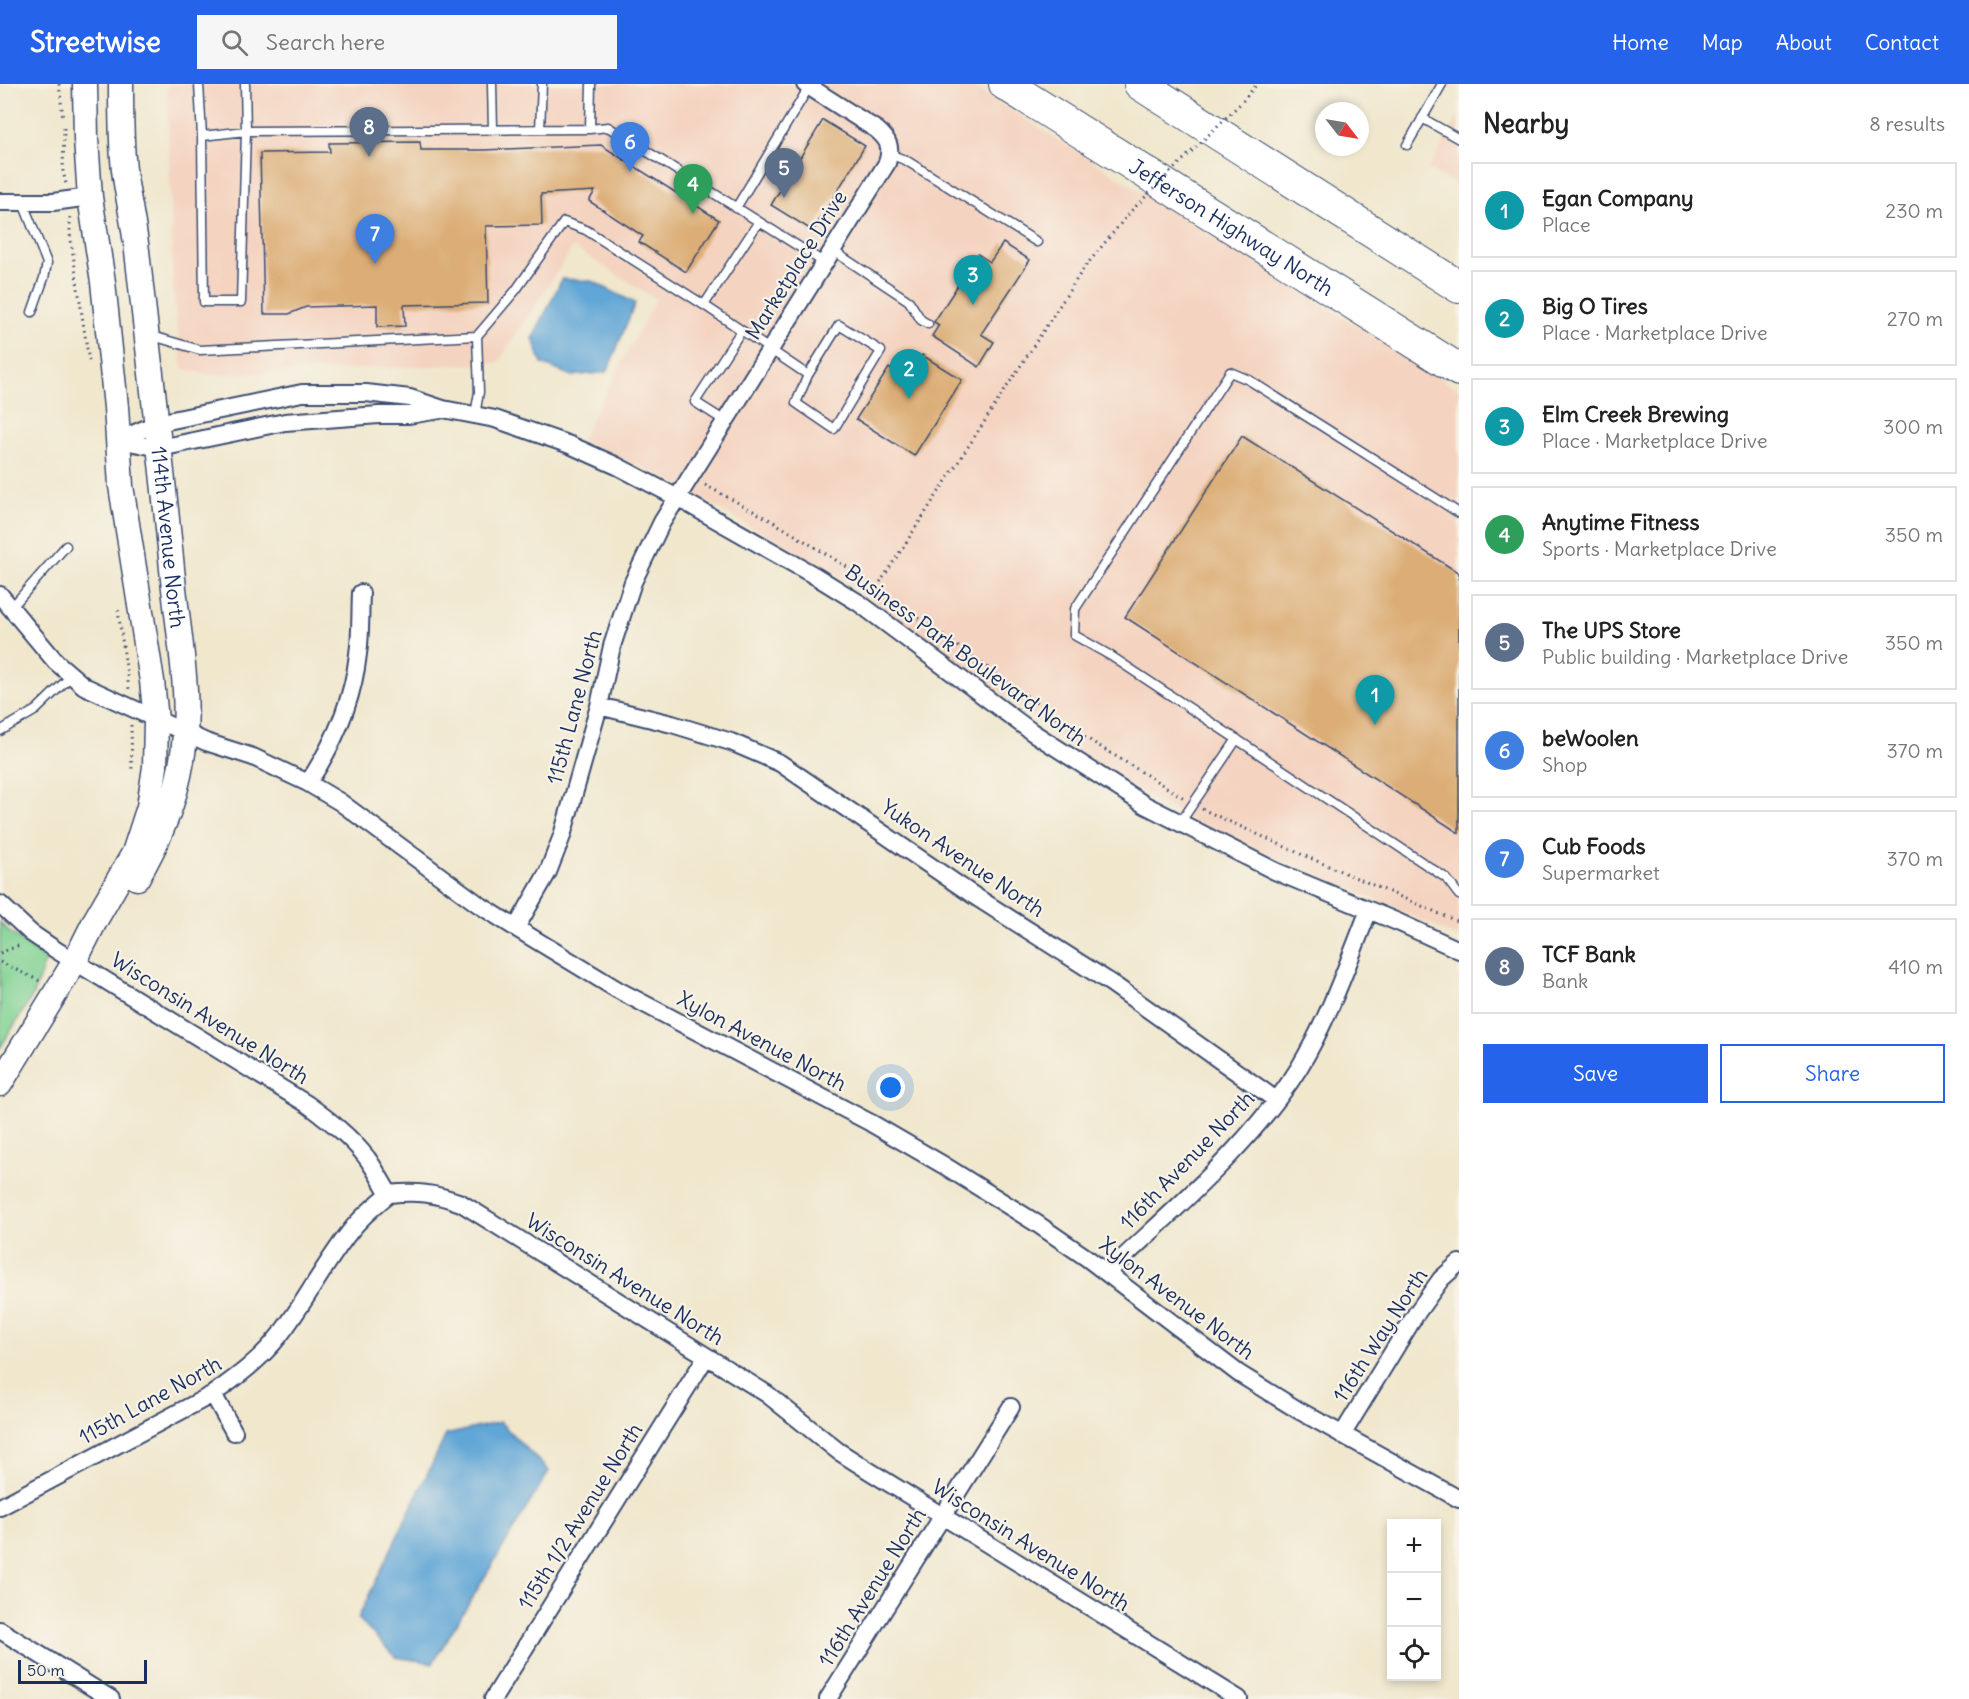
<!DOCTYPE html>
<meta charset="utf-8">
<style>
:root{--surface:#fff;--page:#f6f6f6;--text:#222;--muted:#767676;--line:#e0e0e0;--accent:#2563eb}
body{margin:0;font-family:Delius,sans-serif;background:var(--page);color:var(--text)}
.controls{position:absolute;right:18px;bottom:18px;display:grid;overflow:hidden;border-radius:0px;box-shadow:0 3px 9px #0003}
.controls button{width:54px;height:54px;display:grid;place-items:center;padding:0;border:0;border-bottom:2px solid var(--line);background:var(--surface);color:var(--text);font:30px sans-serif}
.compass{position:absolute;left:1315px;top:18px;width:54px;height:54px;border-radius:50%;background:var(--surface);box-shadow:0 3px 9px #0003;rotate:121deg}
.scale{position:absolute;left:18px;bottom:15px;width:129px;box-sizing:border-box;padding-left:6px;border:3px solid #1b2f5e;border-top:0;font-size:16px;line-height:21px;white-space:nowrap;color:#1b2f5e;-webkit-text-stroke:4px #f7f3e8;paint-order:stroke}
.you{position:absolute;left:891px;top:1004px;width:21px;height:21px;margin:-15px;border:4px solid #fff;border-radius:50%;background:#1a73e8;box-shadow:0 0 0 9px #1a73e833}
.badge{display:grid;place-items:center;width:39px;height:39px;border-radius:50%;background:var(--accent);color:#fff;font-size:20px;font-weight:700}
.pin{position:absolute;translate:-50% -50px;filter:drop-shadow(0 2px 3px #0008)}
.pin::after{content:'';position:absolute;top:32px;width:21px;height:18px;background:inherit;clip-path:polygon(0 0,100% 0,50% 100%)}
.list{margin:0;padding:0;list-style:none}
h2{display:flex;justify-content:space-between;align-items:center;height:78px;margin:0;padding:0 24px;font-size:26px}
h2 small{font-size:20px;font-weight:400;color:var(--muted)}
.list li{display:grid;grid-template-columns:39px 1fr auto;gap:18px;align-items:center;box-sizing:border-box;height:96px;margin:0 12px 12px;padding:0 12px;border:2px solid var(--line);border-radius:0px}
.list b{display:block;font-size:22px;white-space:nowrap}
.list p{margin:0;font-size:20px;white-space:nowrap;color:var(--muted)}
.list em{font-size:20px;font-style:normal;color:var(--muted)}
.actions{display:flex;gap:12px;padding:18px 24px}
.actions a{flex:1;padding:14px 0;border:2px solid var(--accent);border-radius:0px;text-align:center;font-size:21px;color:var(--accent)}
.actions .main{background:var(--accent);color:#fff}
.icon{flex:none;width:33px;height:33px;fill:none;stroke:currentColor;stroke-width:2;stroke-linecap:round;stroke-linejoin:round}
.map{position:relative;flex:none;width:1459px;height:1615px;overflow:hidden}
header{display:flex;align-items:center;gap:36px;box-sizing:border-box;height:84px;padding:0 30px;background:var(--accent);color:#fff}
header strong{font-size:28px}
nav{display:flex;gap:33px;margin-inline-start:auto;font-size:21px}
.search{width:420px;height:54px;background:var(--page);display:flex;align-items:center;gap:15px;box-sizing:border-box;padding:0 21px;border-radius:0px;color:var(--muted);font-size:22px}
main{display:flex}
aside{flex:1;background:var(--surface)}
.map>svg:first-child{display:block}
.built{fill:#f4d3c0}
.green{fill:#81d293;stroke:#4e8078;stroke-width:1.5}
.water{fill:#60a6d6;stroke:#3e6a9a;stroke-width:1.5}
.building{fill:#dcad76}
.lines{fill:none;stroke-linecap:round;stroke-linejoin:round}
.lane-casing{stroke:#3b4b6f;stroke-width:11}
.street-casing{stroke:#3b4b6f;stroke-width:20}
.secondary-casing{stroke:#3b4b6f;stroke-width:27}
.highway-casing{stroke:#3b4b6f;stroke-width:34}
.path{stroke:#3b4b6f;stroke-width:3;stroke-dasharray:1.5 4.5;stroke-linecap:butt}
.lane{stroke:#fff;stroke-width:8}
.street{stroke:#fff;stroke-width:16}
.secondary{stroke:#fff;stroke-width:24}
.highway{stroke:#fff;stroke-width:32}
.path-bridge{stroke:#3b4b6f;stroke-width:3;stroke-dasharray:1.5 4.5;stroke-linecap:butt}
.labels{text-anchor:middle;dominant-baseline:central;stroke-width:4.5;stroke-linejoin:round;paint-order:stroke}
.street-label{font-size:21px;fill:#1b2f5e;stroke:#f7f3e8}
</style>
<header>
<strong>Streetwise</strong>
<div class="search"><svg class="icon" aria-label="search" viewBox="0 0 24 24"><circle cx="10" cy="10" r="6"/><path d="M15 15l6 6"/></svg>Search here</div>
<nav><a>Home</a><a>Map</a><a>About</a><a>Contact</a></nav>
</header>
<main>
<div class="map">
<svg width="1459" height="1615" viewBox="0 0 1459 1615">
<rect width="100%" height="100%" fill="#f7f3e8"/>
<filter id="ink" filterUnits="userSpaceOnUse"><feTurbulence type="fractalNoise" baseFrequency=".0167" numOctaves="2"/><feDisplacementMap in="SourceGraphic" scale="12" xChannelSelector="R" yChannelSelector="G"/><feConvolveMatrix kernelMatrix="1 2 1 2 8 2 1 2 1" color-interpolation-filters="sRGB"/></filter>
<filter id="wash" filterUnits="userSpaceOnUse"><feTurbulence type="fractalNoise" baseFrequency=".008" numOctaves="4" result="noise"/><feDisplacementMap in="SourceGraphic" scale="24" xChannelSelector="R" yChannelSelector="G"/><feGaussianBlur stdDeviation="1.35" result="paint"/><feColorMatrix in="noise" values="0 0 0 0 0 0 0 0 0 0 0 0 0 0 0 0 0 1.4 0 .05"/><feComposite in="paint" operator="in"/></filter>
<g filter="url(#wash)">
<rect width="100%" height="100%" fill="#f0e7cd"/>
<path class="built" d="M167 0H969L1459 306V854L1385 819 1210 747 1102 685 858 504 659 391 580 357 656 215 573 163 498 279 210 291 182 284 173 207Z
M1459 32V103L1428 85Z"/>
<path class="green" d="M0 838 8 847 46 875 33 911 0 964Z"/>
<path class="water" d="M562 195 592 197 635 219 607 288 572 292 542 280 533 254Z
M500 1338 549 1387 433 1579 395 1573 358 1534 446 1351Z"/>
<g id="blocks">
<path class="building" d="M823 36 865 62 813 147 771 121Z
M420 58 421 66H484L601 61 719 136 686 188 639 158 643 152 589 117 595 107 541 110 542 141 486 142 488 219 404 221 405 242 377 243V221L306 223 289 230H264L260 69 330 68 329 59Z
M1003 159 1030 176 981 250 994 258 979 283 932 252 939 241 934 238 978 170 990 178Z
M922 271 962 296 914 372 856 335 889 284 906 295Z
M1242 352 1459 489V749L1125 533Z"/>
</g>
</g>
<g filter="url(#ink)">
<use href="#blocks" fill-opacity="0" stroke="#3b4b6f" stroke-width="1.5"/>
<g class="lines">
<g class="lane-casing">
<path id="lane" d="M199 0 202 52 246 47 590 45 608 43 825 179
M492 0 493 46
M1422 34 1459 55
M540 45 542 0
M590 45 591 0
M202 52 204 218H241L246 47 245 0
M1407 61 1442 0
M890 70 907 77 1037 158
M23 119 47 179 44 194 32 228
M736 124 809 3
M832 166 909 217 921 236 928 240
M704 221 758 139
M149 251 200 266 477 252
M475 331 479 308 477 252 516 206 564 138 586 146 704 221 808 291 796 319 834 345 881 267 839 241 808 291
M725 337 695 318 741 247
M1459 429 1249 296 1230 288 1075 525 1074 551 1111 572 1446 794 1459 811
M11 524 66 462
M0 647 36 626 71 592
M1180 739 1237 655"/>
</g>
<g class="street-casing">
<path id="street" d="M0 118H53L90 113
M119 356 158 339 302 309H366L410 314 443 325 495 335 570 361 617 382 678 414 817 493 859 519 1032 648 1145 721 1275 787 1400 839 1459 866
M119 356 160 364 285 338 379 331H409L440 326
M0 511 56 578 84 602 206 658 253 673 308 699 340 718 478 820 516 844 618 906 871 1039 945 1082 1036 1139 1087 1174 1238 1289 1298 1326 1459 1415
M599 622 672 640 731 658 780 679 973 811 1111 899 1276 1016
M308 699C334 660 353 616 358 570 361 550 360 529 361 509
M0 820 31 849 56 866 307 1020C329 1036 350 1052 367 1074 375 1085 382 1098 389 1110
M516 844 548 788 562 752 599 622 612 562 633 498 662 438 887 79C892 64 889 56 877 46L805 0
M389 1110C417 1107 434 1109 461 1119L767 1310 838 1367 871 1388 1239 1615
M1107 1189C1173 1126 1251 1061 1299 984 1329 934 1348 879 1369 826
M213 1310 234 1348
M1342 1351 1416 1230 1441 1195 1459 1179
M0 1423 213 1310C237 1293 260 1276 279 1252 306 1218 325 1178 352 1145 363 1131 376 1121 389 1110
M0 1546 111 1615
M493 1615 706 1273
M828 1615 1011 1323"/>
</g>
<g class="secondary-casing">
<g id="secondary">
<path id="s1" d="M121 0C121 29 121 58 124 86 128 116 135 145 138 176 150 282 163 389 173 495 179 555 192 617 182 676 175 719 159 757 137 794"/>
<path d="M0 1000 75 877 96 835 134 769 149 723 155 683 156 636 152 597 121 402 116 323 103 198 90 113 86 55 85 0"/>
</g>
</g>
<g class="highway-casing">
<g id="highway">
<path id="s2" d="M1005 0 1459 286"/>
<path d="M1140 0 1459 203"/>
</g>
</g>
<path class="path" d="M59 0 63 34
M64 44 63 87 66 100
M70 133V150L89 278
M705 401 772 437 852 486 1078 649 1184 714
M877 503 883 494
M118 526 129 605
M131 641 132 689
M1202 725 1303 771 1459 838
M0 869 20 861
M0 878 40 897"/>
<use href="#lane" class="lane"/>
<use href="#street" class="street"/>
<use href="#secondary" class="secondary"/>
<use href="#highway" class="highway"/>
<path class="path-bridge" d="M883 494 1084 184 1131 127 1242 18 1257 0"/>
</g>
</g>
<g class="labels">
<g class="street-label">
<text stroke="none"><textPath href="#s2" startOffset="268">Jefferson Highway North</textPath></text>
<text transform="translate(796 181) rotate(-58)">Marketplace Drive</text>
<text stroke="none"><textPath href="#s1" startOffset="456">114th Avenue North</textPath></text>
<text transform="translate(966 571) rotate(36)">Business Park Boulevard North</text>
<text transform="translate(574 623) rotate(-75)">115th Lane North</text>
<text transform="translate(963 774) rotate(34)">Yukon Avenue North</text>
<text transform="translate(210 934) rotate(32)">Wisconsin Avenue North</text>
<text transform="translate(762 957) rotate(28)">Xylon Avenue North</text>
<text transform="translate(1187 1076) rotate(-46)">116th Avenue North</text>
<text transform="translate(625 1195) rotate(32)">Wisconsin Avenue North</text>
<text transform="translate(1177 1214) rotate(37)">Xylon Avenue North</text>
<text transform="translate(1380 1251) rotate(-57)">116th Way North</text>
<text transform="translate(150 1316) rotate(-29)">115th Lane North</text>
<text transform="translate(580 1432) rotate(-58)">115th 1/2 Avenue North</text>
<text transform="translate(1031 1461) rotate(32)">Wisconsin Avenue North</text>
<text transform="translate(872 1503) rotate(-58)">116th Avenue North</text>
</g>
</g>
</svg>
<div class="controls">
<button>+</button>
<button>−</button>
<button><svg class="icon" aria-label="locate" viewBox="0 0 24 24"><circle cx="12" cy="12" r="6"/><path d="M12 2v4M12 18v4M2 12h4M18 12h4"/></svg></button>
</div>
<svg class="compass" viewBox="-18 -18 36 36"><path d="M0-13l5 13h-10z" fill="#e53935"/><path d="M0 13l5-13h-10z" fill="#767676"/></svg>
<div class="scale">50 m</div>
<div class="you"></div>
<div class="pin badge" style="left:1375px;top:641px;background:#0f9aa8">1</div>
<div class="pin badge" style="left:909px;top:315px;background:#0f9aa8">2</div>
<div class="pin badge" style="left:973px;top:221px;background:#0f9aa8">3</div>
<div class="pin badge" style="left:693px;top:130px;background:#2e9e5b">4</div>
<div class="pin badge" style="left:784px;top:114px;background:#5c6f8a">5</div>
<div class="pin badge" style="left:630px;top:88px;background:#3f7fe0">6</div>
<div class="pin badge" style="left:375px;top:180px;background:#3f7fe0">7</div>
<div class="pin badge" style="left:369px;top:73px;background:#5c6f8a">8</div>
</div>
<aside>
<h2>Nearby<small>8 results</small></h2>
<ul class="list">
<li><span class="badge" style="background:#0f9aa8">1</span><div><b>Egan Company</b><p>Place</p></div><em>230 m</em></li>
<li><span class="badge" style="background:#0f9aa8">2</span><div><b>Big O Tires</b><p>Place · Marketplace Drive</p></div><em>270 m</em></li>
<li><span class="badge" style="background:#0f9aa8">3</span><div><b>Elm Creek Brewing</b><p>Place · Marketplace Drive</p></div><em>300 m</em></li>
<li><span class="badge" style="background:#2e9e5b">4</span><div><b>Anytime Fitness</b><p>Sports · Marketplace Drive</p></div><em>350 m</em></li>
<li><span class="badge" style="background:#5c6f8a">5</span><div><b>The UPS Store</b><p>Public building · Marketplace Drive</p></div><em>350 m</em></li>
<li><span class="badge" style="background:#3f7fe0">6</span><div><b>beWoolen</b><p>Shop</p></div><em>370 m</em></li>
<li><span class="badge" style="background:#3f7fe0">7</span><div><b>Cub Foods</b><p>Supermarket</p></div><em>370 m</em></li>
<li><span class="badge" style="background:#5c6f8a">8</span><div><b>TCF Bank</b><p>Bank</p></div><em>410 m</em></li>
</ul>
<div class="actions"><a class="main">Save</a><a>Share</a></div>
</aside>
</main>
